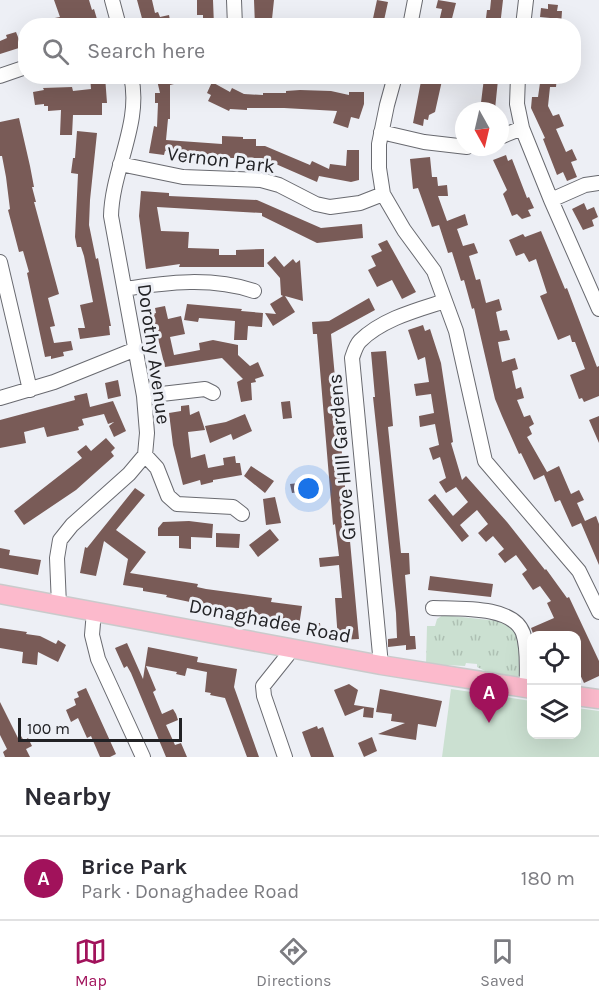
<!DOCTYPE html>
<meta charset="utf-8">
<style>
:root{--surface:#fff;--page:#f2f2f3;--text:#2b2b33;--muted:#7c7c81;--line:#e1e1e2;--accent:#a1125b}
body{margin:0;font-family:Karla,sans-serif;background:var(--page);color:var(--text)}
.controls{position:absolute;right:18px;bottom:18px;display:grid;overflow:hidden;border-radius:12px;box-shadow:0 6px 24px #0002}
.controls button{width:54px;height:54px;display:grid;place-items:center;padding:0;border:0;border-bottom:2px solid var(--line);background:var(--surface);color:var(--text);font:30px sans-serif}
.compass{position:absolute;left:455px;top:102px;width:54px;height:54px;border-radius:50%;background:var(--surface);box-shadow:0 6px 24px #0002;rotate:172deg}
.scale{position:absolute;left:18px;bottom:15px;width:164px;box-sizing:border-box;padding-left:6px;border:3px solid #222225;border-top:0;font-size:16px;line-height:21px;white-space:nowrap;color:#222225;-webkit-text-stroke:4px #edeff5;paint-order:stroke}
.you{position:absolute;left:309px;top:489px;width:21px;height:21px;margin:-15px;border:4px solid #fff;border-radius:50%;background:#1a73e8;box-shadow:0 0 0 9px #1a73e833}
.badge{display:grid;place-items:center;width:39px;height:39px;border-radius:50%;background:var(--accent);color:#fff;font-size:20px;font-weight:700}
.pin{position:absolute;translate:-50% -50px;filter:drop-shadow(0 2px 3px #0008)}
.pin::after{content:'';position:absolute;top:32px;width:21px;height:18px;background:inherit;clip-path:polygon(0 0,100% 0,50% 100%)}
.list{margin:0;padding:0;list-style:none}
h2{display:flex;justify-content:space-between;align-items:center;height:78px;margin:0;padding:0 24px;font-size:26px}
h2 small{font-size:20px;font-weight:400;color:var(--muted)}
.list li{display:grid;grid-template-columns:39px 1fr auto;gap:18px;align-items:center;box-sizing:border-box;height:84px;padding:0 24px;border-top:2px solid var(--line)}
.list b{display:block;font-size:22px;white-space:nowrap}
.list p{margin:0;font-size:20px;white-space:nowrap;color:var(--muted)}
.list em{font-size:20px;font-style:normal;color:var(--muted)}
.icon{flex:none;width:33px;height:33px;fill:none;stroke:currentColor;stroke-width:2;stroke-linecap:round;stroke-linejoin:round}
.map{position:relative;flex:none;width:599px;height:757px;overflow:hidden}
.search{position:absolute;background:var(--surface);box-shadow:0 6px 24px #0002;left:18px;right:18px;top:18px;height:66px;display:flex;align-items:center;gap:15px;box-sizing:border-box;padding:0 21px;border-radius:24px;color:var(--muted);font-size:22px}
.sheet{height:162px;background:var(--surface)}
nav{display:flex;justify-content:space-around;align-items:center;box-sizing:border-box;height:84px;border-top:2px solid var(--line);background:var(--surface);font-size:16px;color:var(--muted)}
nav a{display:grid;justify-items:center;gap:3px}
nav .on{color:var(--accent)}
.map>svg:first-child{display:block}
.grass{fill:url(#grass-tufts)}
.park{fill:#cbe0d1}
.building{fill:#795b57}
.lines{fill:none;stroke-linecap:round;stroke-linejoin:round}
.minor-casing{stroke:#696a70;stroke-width:16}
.major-casing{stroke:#cacacb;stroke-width:21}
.minor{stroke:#fff;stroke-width:14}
.major{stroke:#fcbacc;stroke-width:18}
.labels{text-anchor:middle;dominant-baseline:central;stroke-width:6;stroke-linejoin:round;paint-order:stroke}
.street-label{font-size:20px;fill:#222225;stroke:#edeff5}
</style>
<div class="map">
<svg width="599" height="757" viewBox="0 0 599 757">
<defs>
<pattern id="grass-tufts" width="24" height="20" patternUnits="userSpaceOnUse" patternTransform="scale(1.5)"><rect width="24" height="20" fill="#cbe0d1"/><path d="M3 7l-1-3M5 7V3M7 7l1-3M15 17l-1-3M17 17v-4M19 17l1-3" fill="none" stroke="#aec0b3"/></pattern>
</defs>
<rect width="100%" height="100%" fill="#edeff5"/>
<path class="grass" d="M443 615 498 621 514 629 521 641 520 675 517 677 487 672 477 667V664L466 663 465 666 426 664 427 626H435L437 619Z"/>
<path class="park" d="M451 689 531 701 532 734H576L577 708 599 711V757H442Z"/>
<path class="building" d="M54 0H89L92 10 94 9 99 26H40L39 21 60 17Z
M137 0H152L155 13 158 12 160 17 169 15 171 26H141L140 22H143Z
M197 0H213L214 26H203V15H197Z
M254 0H274L272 19H264V26H255Z
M377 0 388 2 383 25 372 23Z
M438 0 456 3 450 26H438L442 9 436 8Z
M491 0H503L500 26H485L487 10H490Z
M548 4 558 5 557 11H562L561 26H549L550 18 540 17 541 8 548 9Z
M16 32 22 47 0 54V41L7 38 6 35Z
M90 76H105L107 103H102V115H73L72 135H60L61 110 48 111V106H44V104L35 105 33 92 44 90 43 88 72 87 73 91 91 89Z
M156 76H172L174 84 170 85V119H168L166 140 222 144V136L243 137V139H256V146H265L310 165 312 161 329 169 330 164 346 166 347 150H359V180L351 182 319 176 317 182 262 158H223L165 151 164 155 149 153 154 126 157 127 158 103H155V93H160Z
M422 76H443L435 112 429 115 428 120 424 119 423 126 413 123Z
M541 76H557L556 87H550L548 106 553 116 559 114 564 126 556 129 566 152 572 149 577 160 571 162 577 177 567 181 563 172 557 175 543 139 545 138 531 108 532 97H538Z
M484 78 498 80 495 109 493 108 492 111H480Z
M212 82 230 92 232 88 244 94 263 95V93H286V91L300 90 331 91 349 95V92H364V104L359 119 351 117 348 128 333 123 337 111 284 108H247V110L230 109 229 111 208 101 211 95 207 93Z
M19 118 30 166 34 187H32L36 202H34L59 294 48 298 55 326 50 327 54 343 71 341 73 350 63 352 64 356 51 359V356L45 357 27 273 29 272 23 251 19 252 8 210 10 209 6 177 2 156H0V122Z
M77 131 97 133 90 200 89 225 96 259 98 258 111 326H109L110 335 80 339 78 328H85L80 305 93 302 84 256 81 247H77L75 237 78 174 71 173 73 158H75Z
M506 155 508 161 512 159 527 198 529 197 534 208 528 210 531 216 522 219 517 214 512 216 503 194 507 190 493 160Z
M430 157 432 177H437L438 186 447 185 448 196H438L447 221 465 214 468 225 457 229 463 246 474 243 478 253 469 256 476 280 480 279 486 303 499 299 502 310 496 312 500 331 507 330 510 340 498 342 502 362 515 358 518 369 512 371 516 389 521 387 524 398 517 400 524 417 530 415 534 424 529 427 532 434 527 437 547 472 559 466 571 494 579 490 584 500 577 503 585 521 596 516 599 524V565L581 523 572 527 560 500 555 502 544 475 534 480 521 453 519 454 502 416 495 399 474 308 472 309 464 280 461 281 452 252 448 253 439 225 432 227 418 188 413 189 410 159Z
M141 191 169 193V196L257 200 321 228 362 224 363 238 317 243 262 216V213L157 207 161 231 189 232 188 248 219 249V255H236V250L264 249V267H179L180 264 146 269 139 216Z
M584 203 587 210 594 207 598 217 592 220 594 226 583 230 572 209Z
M541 231 565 289 567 288 597 367 599 366V396L584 402 582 398 579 399 570 375 585 369 575 342H572L570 335 558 340 540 296 547 293 536 259 529 262 524 253 516 256 509 240 523 234 525 237Z
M387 240 416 292 402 299 392 280 377 287 368 270 376 266 371 256 382 251 378 244Z
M275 256 284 267 293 259 296 263 300 260 303 301 285 296 295 312 273 326 265 313 276 314 270 304 283 296 281 295 280 278 267 263Z
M369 298 375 310 331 334 359 639 338 640 335 598H342L339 565 320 567 319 558 339 556 335 524 333 525 317 334H313L312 322 329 321Z
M187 304 242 309 241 311 263 313 262 327 248 326 247 340H234L235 321 199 318 198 322 184 320Z
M165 306 168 319 181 316 185 334 170 337 174 355 200 350 199 343 213 340 238 345V355L250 366 258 362 264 376 255 379 256 382 251 383 252 400 241 402 237 382 243 379 222 358 165 367 152 314 156 313 155 308Z
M423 325 425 331 430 329 441 363 453 442 451 443 462 480 466 476 507 522 545 570 546 569 567 598 569 597 599 661V676L584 683 576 666V636H534L531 628 554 618 547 603 551 601 540 586 533 590 522 574 527 570 516 555 505 563 498 554 504 549 493 536 486 542 478 533 488 524 477 510 460 525 469 536 462 542 428 500 435 494 453 516 468 502 456 487 446 493 439 482 446 478 440 457 433 460 429 448 439 445 435 424 420 427 419 416 434 413 431 394 416 396 414 384 429 382 425 357 418 360 408 330Z
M386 351 393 426 388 427 401 553H409L410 574 405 575 410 636H415L416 649 406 650V645L388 647V639L397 638 396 613 373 397H375L371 352Z
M118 380 121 396 108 399 105 383Z
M87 393 90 407 113 401 126 431 114 437 109 426 114 422 108 424 104 414 82 419 84 425 78 427 79 430 47 437 44 427 24 432 26 443 0 448V420L75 400 74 396Z
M290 401 292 418 283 419 281 402Z
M189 405 190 415 199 411 205 430 188 432 191 458 205 454 208 468 224 465 223 458 235 456 236 463H240L242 475 213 480V482L201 485 200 480 183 485 173 445 169 413 181 411V406Z
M245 414 252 431 233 440 231 434 210 443 205 426 226 422Z
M599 416V443L589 420Z
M106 438 115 448 111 452 114 456 76 490 24 525 14 511 82 458 77 452 86 445 91 451Z
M251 466 274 481 265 493 244 476Z
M307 482 309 491 292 493 290 484Z
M135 488 145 495 116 530 146 552 130 573 198 584 197 587 206 589 272 598 271 602 302 606 299 626 265 617 190 603V602L166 597 167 595 143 591V588L123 585 128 559 104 541 96 576 80 573 85 547 87 548Z
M275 497 281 523 266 525 263 499Z
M189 521 213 524 212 538 191 537V549L179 548V536H158V528L163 522Z
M270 529 279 540 258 557 249 545Z
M216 533 240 534 239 548 216 547Z
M0 548 10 550 9 555 41 560 38 575 0 568Z
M430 576 493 584 491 597 428 590Z
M320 623 321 632 309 633 308 624Z
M0 628 27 632 26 634 40 636 56 644 58 640 66 645 58 662 38 652 37 665 22 663 23 652 0 648Z
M127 643 143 679 148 647 198 657 197 662 237 669 234 687 259 757H247L225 698 210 695 211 693 205 692 207 672 187 668 185 676 176 674 177 672 146 666 156 690 153 692 162 714 173 709 176 714 178 720 166 725 175 745 181 743 187 757H166L131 673 127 666 124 668 115 648Z
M349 684 358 690 354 705 374 708 373 718 363 717 364 708 345 716 334 690Z
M86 688 116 754 110 757H100L91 736 87 738 78 718 71 722 66 710 76 705 74 699 79 697 77 692Z
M380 689 442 701 436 727 418 724 416 740 378 734 405 723 391 721 392 714 376 712Z
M0 702 18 738 21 736 24 741 28 738 32 746 26 749 30 757H5L3 752 7 749 0 735Z
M317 726 318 729 323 727 334 757H311L302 732Z
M372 737 377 751 364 757 358 743Z"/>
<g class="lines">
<g class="minor-casing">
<path id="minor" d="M112 0 119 26
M234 0 235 26
M410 26 415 0
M523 26 526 0
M0 76 26 67
M395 76 387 105 379 144V168L383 194 404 230 434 271 456 331 485 461 579 571 599 612
M518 76 517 104 522 128 551 200 599 309
M381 132 424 142 467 147
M500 137 522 128
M120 164 183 177 261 180 279 185 316 204 330 207 360 203 383 194
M551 200 585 185 599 183
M0 262 30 390
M125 289C168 282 212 277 254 291
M144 396 205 389 213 393
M0 398 54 382 136 349
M145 455 157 468 168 496 177 504 233 507 242 514
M59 605 57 558 60 540 72 525 129 474 145 455 147 433 144 396 111 216C112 169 142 123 131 76
M433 608C457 609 513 605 523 633 529 650 526 671 527 689
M94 611 92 635 98 659 143 757
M381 665 352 358C354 352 356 345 360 341 382 319 417 310 445 301
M285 757 264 696 263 686 287 656 290 648"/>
</g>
<g class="major-casing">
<path id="major" d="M0 594 381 665 532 689
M576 696 599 699"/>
</g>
<use href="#minor" class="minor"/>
<use href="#major" class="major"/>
</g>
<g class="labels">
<g class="street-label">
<text transform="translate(221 160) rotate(7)">Vernon Park</text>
<text transform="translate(154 354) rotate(82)">Dorothy Avenue</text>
<text transform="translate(342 457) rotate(-95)">Grove HIll Gardens</text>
<text transform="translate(270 621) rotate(11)">Donaghadee Road</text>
</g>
</g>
</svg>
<div class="controls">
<button><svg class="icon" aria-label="locate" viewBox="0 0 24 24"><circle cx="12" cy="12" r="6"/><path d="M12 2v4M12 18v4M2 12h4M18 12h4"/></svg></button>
<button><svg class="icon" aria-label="layers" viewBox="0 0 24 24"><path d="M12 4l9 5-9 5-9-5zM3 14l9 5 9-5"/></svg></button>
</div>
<svg class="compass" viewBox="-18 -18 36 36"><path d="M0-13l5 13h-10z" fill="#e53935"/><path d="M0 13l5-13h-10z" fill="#7c7c81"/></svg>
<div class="scale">100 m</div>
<div class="you"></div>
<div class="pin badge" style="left:489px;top:723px">A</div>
<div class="search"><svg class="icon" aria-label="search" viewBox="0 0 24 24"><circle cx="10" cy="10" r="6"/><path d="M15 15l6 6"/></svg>Search here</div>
</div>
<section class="sheet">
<h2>Nearby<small></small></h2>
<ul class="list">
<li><span class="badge">A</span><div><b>Brice Park</b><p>Park · Donaghadee Road</p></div><em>180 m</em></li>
</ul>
</section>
<nav>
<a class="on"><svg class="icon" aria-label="map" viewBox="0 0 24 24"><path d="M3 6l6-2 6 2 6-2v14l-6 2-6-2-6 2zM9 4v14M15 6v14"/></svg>Map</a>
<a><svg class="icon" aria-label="directions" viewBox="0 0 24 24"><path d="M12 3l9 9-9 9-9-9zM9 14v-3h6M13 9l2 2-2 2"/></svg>Directions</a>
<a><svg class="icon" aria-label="saved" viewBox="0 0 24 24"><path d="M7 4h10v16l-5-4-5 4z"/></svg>Saved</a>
</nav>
